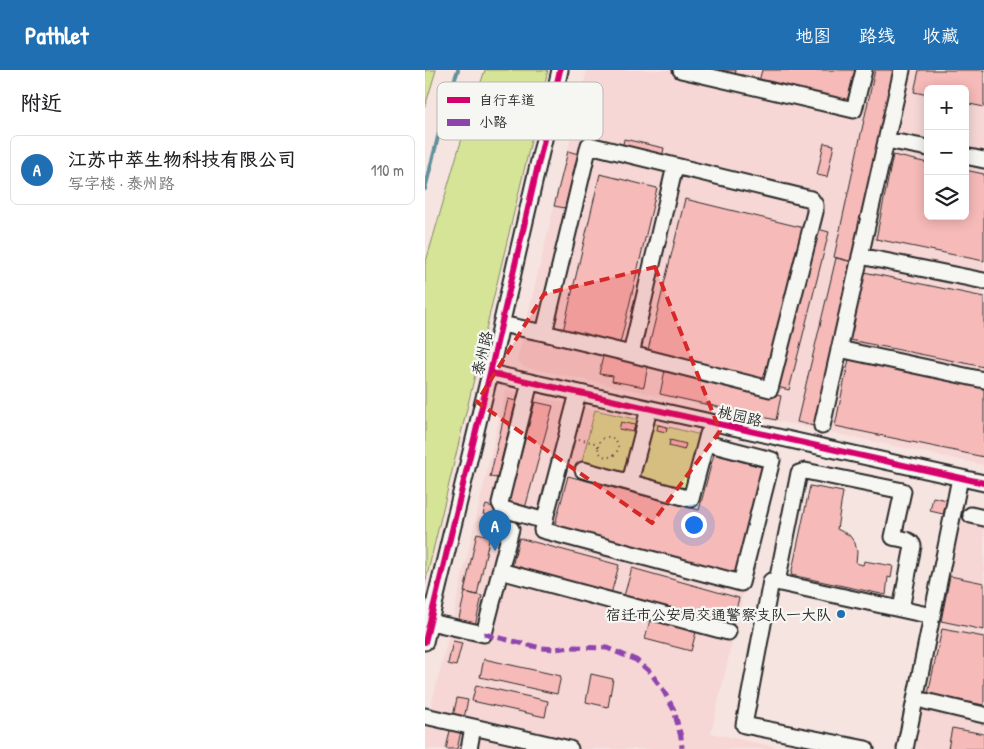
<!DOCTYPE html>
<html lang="zh">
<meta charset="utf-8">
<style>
:root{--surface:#fff;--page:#f6f6f6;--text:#202124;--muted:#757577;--line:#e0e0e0;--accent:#1f6fb2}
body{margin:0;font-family:"Patrick Hand","LXGW WenKai TC",sans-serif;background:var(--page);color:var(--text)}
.controls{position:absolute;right:15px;top:15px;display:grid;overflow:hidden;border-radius:8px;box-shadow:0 2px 12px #0003}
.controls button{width:45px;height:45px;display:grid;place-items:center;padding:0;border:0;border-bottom:1px solid var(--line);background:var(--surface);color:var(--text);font:25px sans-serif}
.you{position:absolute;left:268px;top:454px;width:18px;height:18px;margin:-12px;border:4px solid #fff;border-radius:50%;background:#1a73e8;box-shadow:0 0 0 8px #1a73e833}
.badge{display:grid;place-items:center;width:32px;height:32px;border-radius:50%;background:var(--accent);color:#fff;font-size:16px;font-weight:700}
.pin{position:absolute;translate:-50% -41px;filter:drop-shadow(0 1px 2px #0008)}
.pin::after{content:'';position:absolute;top:26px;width:18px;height:15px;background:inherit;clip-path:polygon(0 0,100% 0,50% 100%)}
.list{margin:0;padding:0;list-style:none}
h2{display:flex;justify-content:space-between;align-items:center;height:65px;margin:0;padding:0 20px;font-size:21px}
h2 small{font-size:16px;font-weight:400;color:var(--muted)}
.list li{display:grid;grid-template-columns:32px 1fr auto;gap:15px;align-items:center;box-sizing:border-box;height:70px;margin:0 10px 10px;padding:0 10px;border:1px solid var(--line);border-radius:8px}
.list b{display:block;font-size:19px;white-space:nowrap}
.list p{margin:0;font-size:16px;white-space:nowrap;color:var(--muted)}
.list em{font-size:16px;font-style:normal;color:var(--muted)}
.icon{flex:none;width:28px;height:28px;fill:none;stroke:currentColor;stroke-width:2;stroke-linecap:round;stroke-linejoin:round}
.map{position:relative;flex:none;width:559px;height:679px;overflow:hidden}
header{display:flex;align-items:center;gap:30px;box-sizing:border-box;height:70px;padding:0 25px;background:var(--accent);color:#fff}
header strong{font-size:24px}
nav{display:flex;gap:28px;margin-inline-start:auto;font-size:18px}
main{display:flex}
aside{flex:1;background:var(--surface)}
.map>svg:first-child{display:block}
.built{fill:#f6d7d5;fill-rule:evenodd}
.green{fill:#d6e498;stroke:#808862}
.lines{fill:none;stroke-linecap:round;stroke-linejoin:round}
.stream{stroke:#61909a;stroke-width:4}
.building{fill:#f6bab8;stroke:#2b2b2b}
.minor-casing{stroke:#2b2b2b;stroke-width:19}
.path{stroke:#2b2b2b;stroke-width:2;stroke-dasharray:1 4;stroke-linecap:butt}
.minor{stroke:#f6f6f2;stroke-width:15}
.quiet{stroke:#8e44ad;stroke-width:5;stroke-dasharray:10 5;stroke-linecap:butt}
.cycleway-casing{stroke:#f6f6f2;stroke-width:9}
.cycleway{stroke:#d6006c;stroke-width:6}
.marked{fill:#d62828;fill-opacity:0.2;stroke:#d62828;stroke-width:4;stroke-dasharray:10 6;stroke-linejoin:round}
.poi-dot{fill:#1f6fb2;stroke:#f6f6f2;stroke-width:2}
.labels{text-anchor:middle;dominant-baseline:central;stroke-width:4.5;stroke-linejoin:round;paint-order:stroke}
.street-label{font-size:15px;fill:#2b2b2b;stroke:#f6f6f2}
.poi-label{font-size:15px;fill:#2b2b2b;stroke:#f6f6f2;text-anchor:end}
.key{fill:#f6f6f2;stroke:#b9b9b6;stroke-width:1}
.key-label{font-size:14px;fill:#2b2b2b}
</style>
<header>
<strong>Pathlet</strong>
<nav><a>地图</a><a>路线</a><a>收藏</a></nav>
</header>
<main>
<aside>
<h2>附近<small></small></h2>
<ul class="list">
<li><span class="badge">A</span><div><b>江苏中萃生物科技有限公司</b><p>写字楼 · 泰州路</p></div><em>110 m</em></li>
</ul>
</aside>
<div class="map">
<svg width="559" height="679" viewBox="0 0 559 679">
<rect width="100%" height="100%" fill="#f6e4e1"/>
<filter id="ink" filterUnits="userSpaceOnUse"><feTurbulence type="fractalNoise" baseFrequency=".02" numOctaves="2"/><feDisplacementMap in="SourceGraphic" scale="10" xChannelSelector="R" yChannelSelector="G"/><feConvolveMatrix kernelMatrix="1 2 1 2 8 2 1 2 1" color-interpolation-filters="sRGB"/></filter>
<g filter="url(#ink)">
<path class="built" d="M162 0H559V395L99 297 92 290ZM503 19H540V146H503Z
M81 319 351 383 286 663 360 679H0V660L23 568Z
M559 435V679H487L533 455 545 436 555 438Z"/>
<path class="green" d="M0 0H11L0 37Z
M60 0H123L0 514V195L33 81Z
M170 340 214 350 200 403 198 404 156 395Z
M227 353 276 365 261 417 258 420 214 408Z"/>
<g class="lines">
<path class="stream" d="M0 119 22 31 33 0"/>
</g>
<path class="building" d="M284 0H311L310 6Z
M337 0H430L422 32 334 11Z
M450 0H470L428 192 409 187Z
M494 0H559V37L540 33V19H503V25L489 22Z
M199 69 239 78 237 88 197 79Z
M399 73 409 75 402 107 392 105Z
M143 81 153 84 140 138 129 136Z
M468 85 503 93V146H540V100L559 104V191L451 169Z
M175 104 232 118 194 278 137 265Z
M260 129 379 158 341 313 222 284Z
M389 158 404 162 364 320 349 316Z
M411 188 428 192 389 356 372 352Z
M439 202 559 227V297L425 270Z
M178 286 223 295 219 317 187 311 188 306 174 304Z
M424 289 559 317V387L410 356Z
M240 300 356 326 351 350 235 324Z
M83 329 91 331 72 408 65 407Z
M110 332 128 336 99 442 82 438Z
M196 352 210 355 208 362 194 359Z
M233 355 242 357 241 362 232 360Z
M245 370 261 374 259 380 244 376Z
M289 384 340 398 311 506 129 458 143 406 274 440Z
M385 416 418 422 412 459 424 465 430 473 432 482 431 493 438 495 439 491 468 496 466 508 463 507 461 525 366 505Z
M508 427 522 430 518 444 505 441Z
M61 435 72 438 96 447 94 454 58 444Z
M52 463 65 466 52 525 39 522Z
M94 468 194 495 186 524 87 497Z
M207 498 314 528 307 555 199 526Z
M525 506 559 513V560L516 551Z
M40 522 57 526 49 560 32 557Z
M225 550 271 562 266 581 220 569Z
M517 559 559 567V635L503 624Z
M28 571 37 573 31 596 23 594Z
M59 589 136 606 132 624 55 607Z
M166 604 188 609 183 637 161 632Z
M51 615 123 631 120 647 47 631Z
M32 628 43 630 32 679H21Z
M527 658 559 664V679H523Z"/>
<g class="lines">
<g class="minor-casing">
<path id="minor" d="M256 0 429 40 439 0
M461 70 503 78
M540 86 559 90
M435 186 559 211
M76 254 119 263 164 75 386 129 390 135V142L345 319 206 284
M119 263 206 284 250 96
M414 279 559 310
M65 303 559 413
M105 312 75 433 78 439 120 451
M153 323 117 460 316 513 347 390 281 373
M397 356 477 0
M158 400 266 429 283 364
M205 412 224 339
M546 445 559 448
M75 501 303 562
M352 512 374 403 380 401 478 421 468 467C475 469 486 469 488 476L476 539
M5 552 59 564 86 459
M0 572 65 303 135 0
M500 631 559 645
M0 646 145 679
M44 679 48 657
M441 679 319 655 346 511 507 546
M480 679 535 408"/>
</g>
<path class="path" d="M173 377a10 10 0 1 1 20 0a10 10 0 1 1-20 0Z
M154 369 173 374"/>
<use href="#minor" class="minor"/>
<path class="quiet" d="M59 564 116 578 130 579 146 577 182 578 211 590 224 601 237 618 249 640 256 667 257 678"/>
<g class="cycleway-casing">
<path id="cycleway" d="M65 303 559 413
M0 572 65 303 135 0"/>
</g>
<use href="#cycleway" class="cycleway"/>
</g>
</g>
<path class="marked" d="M230 197 295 361 227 453 52 332 119 224Z"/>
<circle class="poi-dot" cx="416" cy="544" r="5"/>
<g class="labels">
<g class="street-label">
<text transform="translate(57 283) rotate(-77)">泰州路</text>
<text transform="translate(315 346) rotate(13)">桃园路</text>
</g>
<g class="poi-label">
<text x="406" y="544">宿迁市公安局交通警察支队一大队</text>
</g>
</g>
<rect x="12" y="12" width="166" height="58" rx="8" class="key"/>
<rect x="22" y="27" width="23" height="6" fill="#d6006c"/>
<rect x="22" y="49" width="23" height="7" fill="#8e44ad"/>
<g class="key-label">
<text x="54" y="35">自行车道</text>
<text x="54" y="57">小路</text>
</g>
</svg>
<div class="controls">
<button>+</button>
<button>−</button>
<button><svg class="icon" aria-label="layers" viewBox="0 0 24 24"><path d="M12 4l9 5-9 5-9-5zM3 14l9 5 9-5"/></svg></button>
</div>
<div class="you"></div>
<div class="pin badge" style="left:70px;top:481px">A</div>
</div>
</main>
